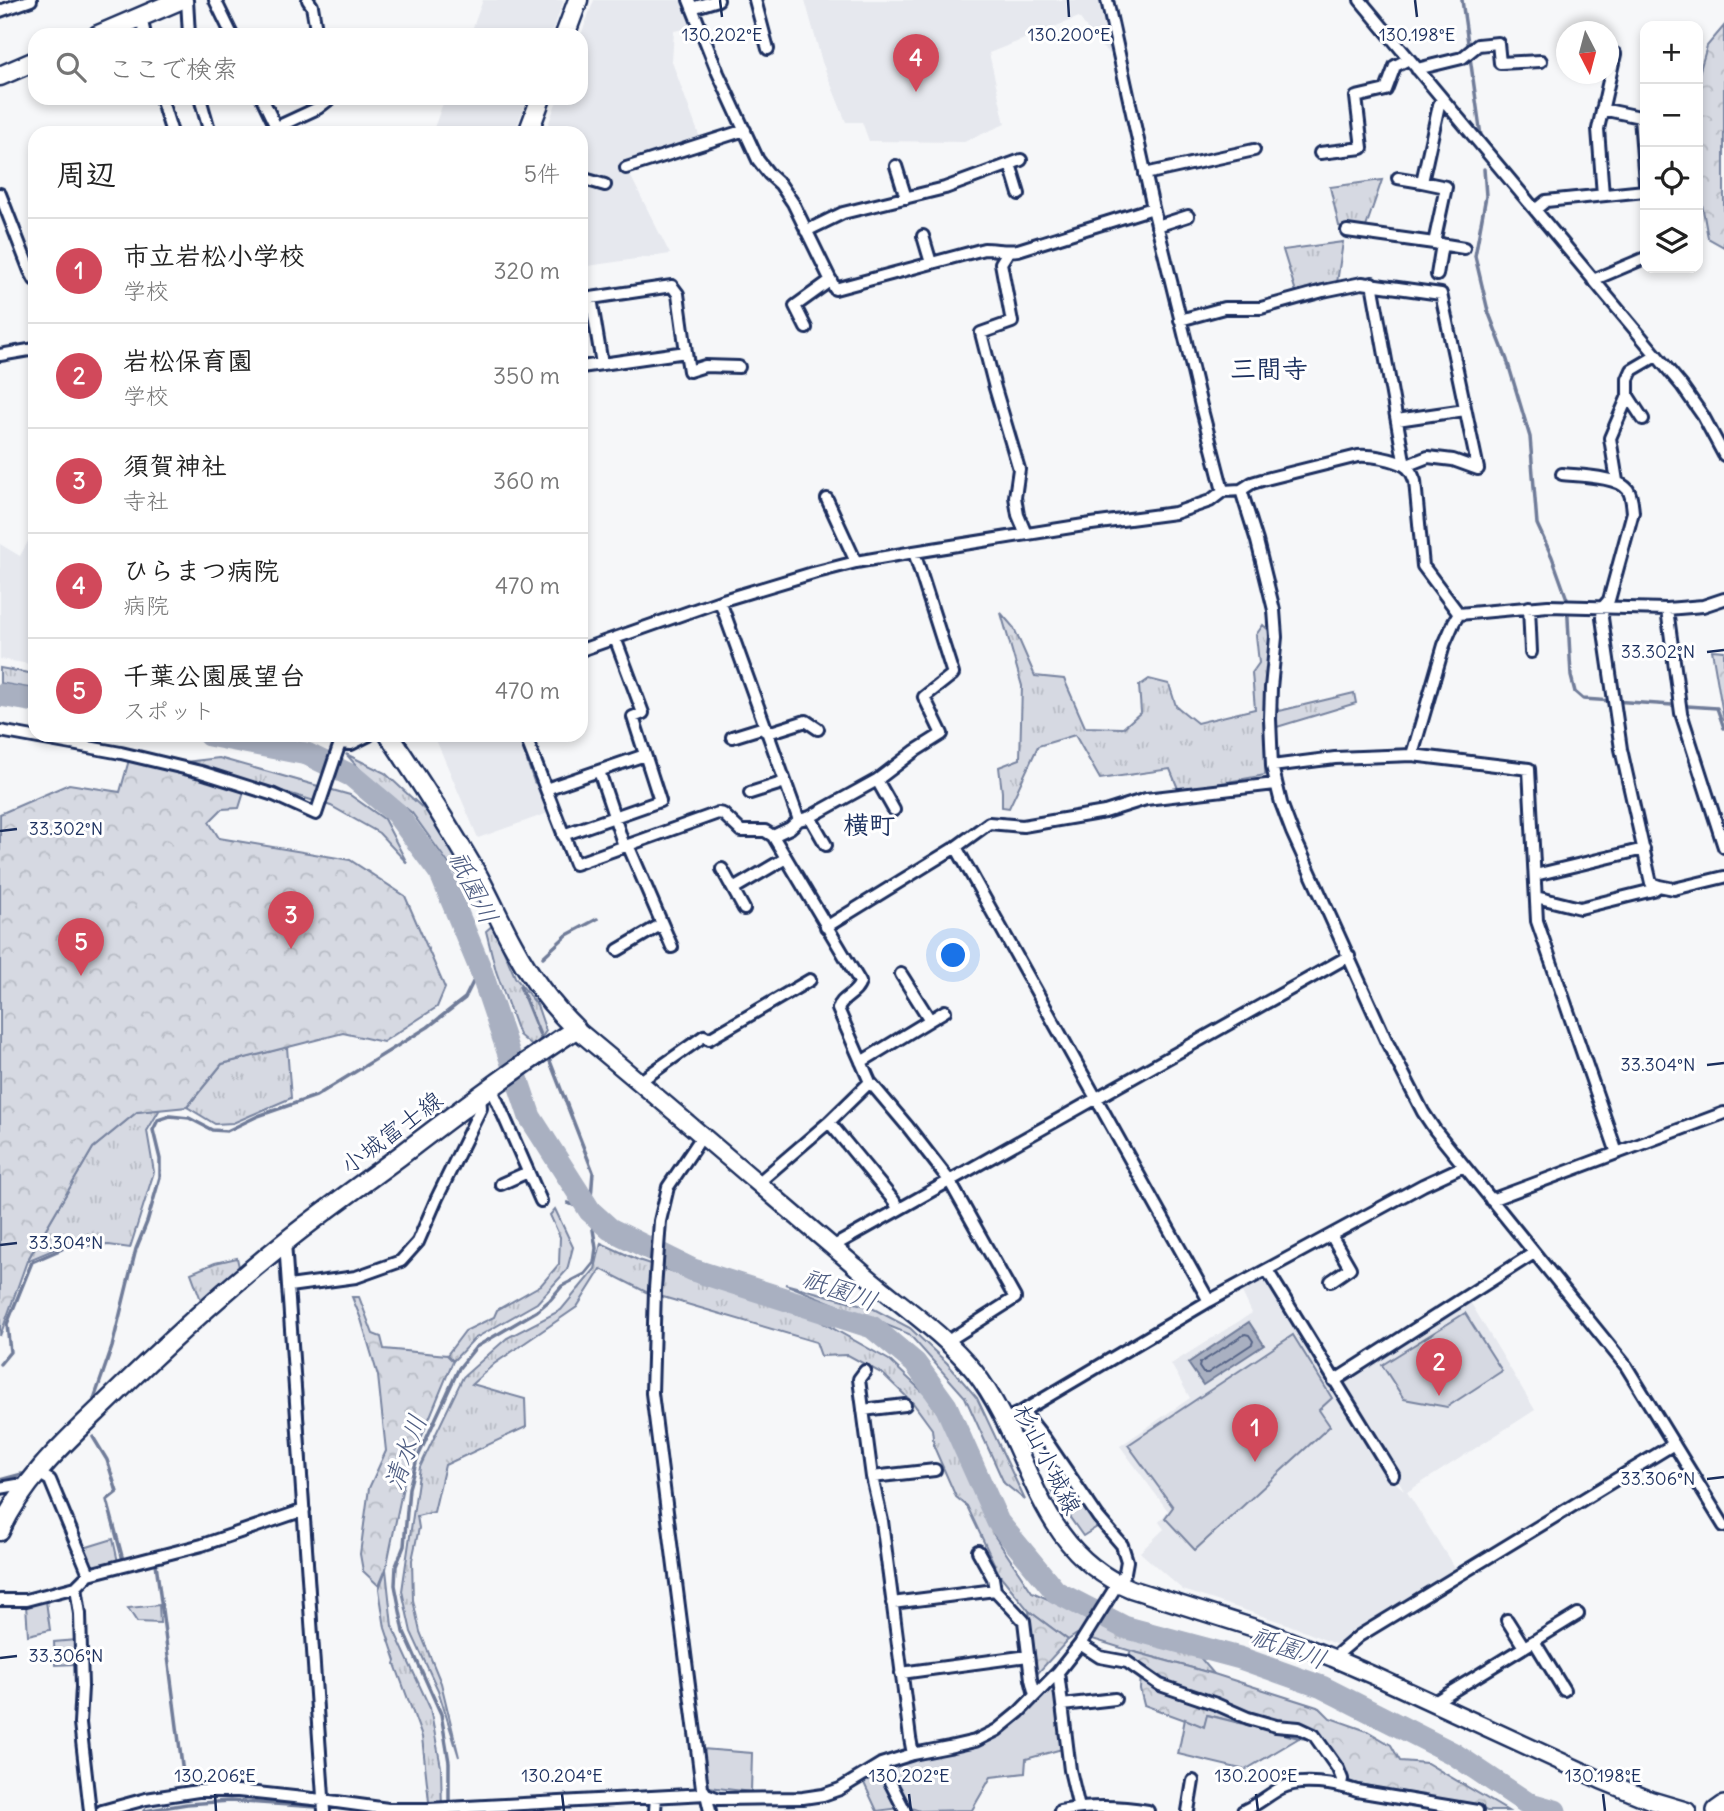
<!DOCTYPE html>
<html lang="ja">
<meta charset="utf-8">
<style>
:root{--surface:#fff;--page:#f6f6f6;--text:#222;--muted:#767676;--line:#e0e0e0;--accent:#d1495b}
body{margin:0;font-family:Delius,"Klee One",sans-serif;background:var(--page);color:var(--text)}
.controls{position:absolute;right:21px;top:21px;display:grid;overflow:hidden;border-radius:14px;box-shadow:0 4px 10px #0003}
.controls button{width:63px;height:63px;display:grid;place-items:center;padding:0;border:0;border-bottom:2px solid var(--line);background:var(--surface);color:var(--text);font:35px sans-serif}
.compass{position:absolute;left:1556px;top:21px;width:63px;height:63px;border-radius:50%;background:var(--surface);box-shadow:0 4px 10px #0003;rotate:174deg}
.you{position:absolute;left:954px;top:956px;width:24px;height:24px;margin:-18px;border:5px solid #fff;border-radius:50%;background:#1a73e8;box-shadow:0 0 0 10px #1a73e833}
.badge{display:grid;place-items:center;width:46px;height:46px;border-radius:50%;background:var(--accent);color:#fff;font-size:23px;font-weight:700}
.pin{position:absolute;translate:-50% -58px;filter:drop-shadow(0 2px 4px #0008)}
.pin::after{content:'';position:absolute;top:37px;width:24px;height:21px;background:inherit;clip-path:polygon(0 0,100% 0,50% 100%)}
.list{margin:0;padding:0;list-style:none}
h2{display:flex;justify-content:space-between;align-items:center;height:91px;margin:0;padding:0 28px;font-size:30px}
h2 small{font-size:23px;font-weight:400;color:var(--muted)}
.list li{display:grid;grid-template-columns:46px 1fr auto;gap:21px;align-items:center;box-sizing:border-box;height:105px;padding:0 28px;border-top:2px solid var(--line)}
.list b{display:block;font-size:26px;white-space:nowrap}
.list p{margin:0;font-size:23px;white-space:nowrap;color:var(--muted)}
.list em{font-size:23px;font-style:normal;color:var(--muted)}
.icon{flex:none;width:38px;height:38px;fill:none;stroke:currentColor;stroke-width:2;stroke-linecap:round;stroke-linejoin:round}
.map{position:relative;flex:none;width:1724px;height:1811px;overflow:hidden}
.search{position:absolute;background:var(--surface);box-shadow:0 4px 10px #0003;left:28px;top:28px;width:560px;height:77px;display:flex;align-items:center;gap:18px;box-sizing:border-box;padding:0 24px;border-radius:21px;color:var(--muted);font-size:26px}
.panel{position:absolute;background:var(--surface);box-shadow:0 4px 10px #0003;left:28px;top:126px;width:560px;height:616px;border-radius:21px}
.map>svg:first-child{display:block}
.built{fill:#e6e8ee}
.grass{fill:url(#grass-tufts);stroke:#7884a0;stroke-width:2}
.forest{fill:url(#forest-crowns);stroke:#7884a0;stroke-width:2}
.garden{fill:#d6d9e2;stroke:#7884a0;stroke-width:2}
.water{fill:#a9b0c1;stroke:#707c99;stroke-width:2}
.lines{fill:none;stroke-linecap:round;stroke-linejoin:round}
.shore{stroke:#546386;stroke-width:2}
.stream{stroke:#707c99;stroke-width:3.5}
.river{stroke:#a9b0c1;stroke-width:23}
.minor-casing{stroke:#1b2f5e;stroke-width:16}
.secondary-casing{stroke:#1b2f5e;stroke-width:21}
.primary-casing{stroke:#1b2f5e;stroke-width:23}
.motorway-casing{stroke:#1b2f5e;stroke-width:24}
.minor{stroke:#fff;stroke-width:10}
.secondary{stroke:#fff;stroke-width:16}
.primary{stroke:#fff;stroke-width:18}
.motorway{stroke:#fff;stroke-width:19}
.ticks{fill:none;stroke:#1b2f5e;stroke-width:2.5}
.labels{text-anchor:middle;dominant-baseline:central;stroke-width:6;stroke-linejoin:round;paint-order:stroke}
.street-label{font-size:24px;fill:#1b2f5e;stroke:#fff}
.neighbourhood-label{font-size:26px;font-weight:bold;fill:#1b2f5e;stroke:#fff}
.water-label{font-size:26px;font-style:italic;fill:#4d5c81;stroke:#fff}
.ticks-label{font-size:18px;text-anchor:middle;fill:#1b2f5e;stroke:#fff;stroke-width:6;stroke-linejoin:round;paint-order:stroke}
</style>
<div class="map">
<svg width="1724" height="1811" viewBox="0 0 1724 1811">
<defs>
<pattern id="grass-tufts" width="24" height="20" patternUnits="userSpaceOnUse" patternTransform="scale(1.75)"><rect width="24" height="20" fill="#d6d9e2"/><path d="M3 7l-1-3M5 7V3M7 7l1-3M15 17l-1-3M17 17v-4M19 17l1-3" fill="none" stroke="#b7bbc4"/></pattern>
<pattern id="forest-crowns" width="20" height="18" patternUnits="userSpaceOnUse" patternTransform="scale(1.75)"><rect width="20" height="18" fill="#d6d9e2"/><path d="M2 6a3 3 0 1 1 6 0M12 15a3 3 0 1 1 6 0" fill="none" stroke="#b7bbc4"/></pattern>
</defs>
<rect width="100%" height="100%" fill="#f6f7f9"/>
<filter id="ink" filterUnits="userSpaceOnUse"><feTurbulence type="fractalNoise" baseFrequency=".0143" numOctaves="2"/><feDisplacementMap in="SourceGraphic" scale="14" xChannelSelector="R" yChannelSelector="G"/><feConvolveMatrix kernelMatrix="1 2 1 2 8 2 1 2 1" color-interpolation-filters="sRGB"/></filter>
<g filter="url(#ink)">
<path class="built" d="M483 0H564L551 35H470Z
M594 0H684L694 27 674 31 672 62 703 146 629 173 670 254 581 267V133H545L558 98H581V35Z
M805 0H1099L1110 54 1097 43 1079 17 989 53 1005 124 964 142 869 141 862 122H846L822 62Z
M445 98H528L514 133H432Z
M35 529V665L0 659V544L20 556Z
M434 735H522L551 812 478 838Z
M1269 1277 1389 1477 1404 1490 1342 1383 1469 1300 1535 1410 1407 1492 1456 1570 1445 1579 1337 1645 1287 1624 1183 1590 1143 1555 1140 1552 1164 1529 1159 1522 1168 1511 1120 1446 1190 1398 1171 1364 1252 1313 1242 1292Z"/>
<path class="grass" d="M1382 180 1365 230 1339 226 1330 187Z
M1343 242 1337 283 1296 292 1283 250Z
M1001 613 1014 628 1035 676 1064 679 1085 727 1123 728 1141 712 1139 686 1149 679 1169 684 1176 706 1197 723 1255 709 1252 673 1259 663 1256 635 1263 625 1272 633 1266 687 1279 711 1354 693 1356 703 1267 730 1265 775 1179 791 1170 769 1100 779 1075 735 1038 746 1009 808 1002 807V792L999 767 1020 759 1022 686Z
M0 668 35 674V689L0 683Z
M346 754 385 773 428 813 467 869 476 902 412 813 364 774Z
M219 758 350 795 384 819 407 863 379 833 331 806 185 762Z
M493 925 515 977 537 1005 546 1031 539 1041 543 1055 519 1035 496 971 486 931Z
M287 1047 291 1098 233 1123 215 1124 187 1107 222 1064Z
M160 1109 147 1131 154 1172 130 1248 109 1245 60 1247 27 1261 93 1148 137 1112Z
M555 1209 573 1247 567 1270 537 1303 474 1339 453 1361 447 1355 465 1331 494 1317 497 1310 541 1285 559 1264 560 1237 550 1215Z
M601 1243 638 1260 816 1319 889 1360 926 1395 950 1431 994 1535 1032 1592 1112 1628 1198 1655 1214 1674 1131 1651 1077 1634 1068 1640 1029 1611 999 1574 967 1506 956 1497 934 1447 932 1429 913 1403 883 1374 848 1355 821 1356 816 1342 646 1292 601 1269 577 1307 494 1364 472 1384 525 1399 526 1427 445 1465 434 1512 417 1516 419 1528 412 1560 413 1600 420 1632 441 1683 459 1757 438 1690 411 1632 402 1591 420 1467 463 1377 507 1338 561 1310 595 1269Z
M237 1258 240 1271 201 1300 191 1273 215 1263Z
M785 1284 870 1307 910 1328 947 1363 977 1398 1025 1500 1004 1483 965 1397 909 1334Z
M386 1569 392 1626 430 1708 441 1767 442 1811H430L422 1737 395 1664 396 1661 385 1628 379 1589Z"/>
<path class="forest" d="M1724 26V247L1708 238 1698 182V77L1707 46Z
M1712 650 1724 651V720Z
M129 760 245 789 239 808 222 809 209 822 219 838 350 860 405 896 445 988 437 1007 383 1042 343 1033 222 1064 187 1107 137 1112 93 1148 27 1261 0 1336V814L69 784 120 792Z
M352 1297H359L373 1334 381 1337 384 1349 447 1355 453 1361 405 1477 386 1569 379 1586 363 1571 360 1554 369 1488 386 1451 378 1376 361 1319Z
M1029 1611 1068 1640 1037 1674Z
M1131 1651 1214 1674 1320 1708 1330 1718 1367 1731 1391 1745 1400 1761 1427 1763 1508 1811H1487L1478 1807 1353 1783 1335 1772 1313 1740 1299 1738 1208 1715 1204 1727 1144 1705 1140 1689 1141 1674 1124 1664Z"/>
<path class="garden" d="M1465 1313 1502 1371 1447 1407 1404 1399 1382 1365Z
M1293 1335 1332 1398 1319 1410 1330 1426 1195 1550 1165 1518 1173 1507 1128 1445Z
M1068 1482 1097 1527 1083 1536 1051 1491Z
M113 1539 118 1562 92 1567 84 1548Z
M46 1601 50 1630 28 1635 26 1605Z
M159 1605 160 1623 137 1622 128 1608Z
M76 1640 75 1664 55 1665 54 1642Z
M1055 1679 1062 1749 1026 1759 1025 1773 991 1777 972 1810 920 1811 908 1807 877 1811 864 1783 876 1771 912 1760 977 1745Z
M1207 1715 1299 1738 1245 1770 1178 1754 1185 1719 1204 1727Z
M702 1749 752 1753 751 1792 709 1787Z"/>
<path class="water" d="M1249 1322 1264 1345 1203 1385 1188 1363Z"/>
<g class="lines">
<path class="shore" d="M1245 1334 1249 1335 1253 1341 1252 1344 1208 1373H1203L1199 1367 1200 1363Z"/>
<path class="stream" d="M1462 0 1481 136
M1484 169 1486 196 1475 256 1488 311 1507 360 1530 437 1537 524 1552 557 1567 599 1571 676 1575 692 1583 699 1717 708 1724 728
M518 735 519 736
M528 762 535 782
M543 957 567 935 597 919
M520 986 544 1045
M548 1056 593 1172 590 1211 568 1203
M0 1364 10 1352 7 1324 32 1262 62 1249
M301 1384 328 1786
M94 1399 112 1347 136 1249 147 1222 160 1177V1159L153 1130 158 1120 170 1116 189 1118 212 1130 227 1131 258 1116 316 1096 428 1027 465 998 480 968
M93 1437 107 1460 117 1492 107 1500 123 1560
M0 1480 22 1474
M156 1563 184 1781
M449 1805V1762L441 1714 404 1632 395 1585 396 1566 404 1546 409 1488 417 1459 459 1368 476 1347 537 1311 550 1300 562 1286 585 1274 594 1263 596 1248 590 1211
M144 1811 187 1804 230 1801 316 1807"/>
<path class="river" d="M0 695 35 701
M209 735 307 754 352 776 396 813 441 874 480 968 530 1117 590 1211 610 1229 693 1270 872 1327 915 1363 946 1406 998 1522 1056 1592 1124 1627 1240 1658 1322 1687 1454 1754 1527 1803 1555 1811"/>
<g class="minor-casing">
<path id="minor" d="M187 0 189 35
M215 0 232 35
M308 0 312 6 317 35
M689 0 718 73 758 160 769 174 780 184 793 203 835 289 984 249C996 249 1007 252 1018 250L1153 208
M755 0 768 49
M1107 0 1153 208 1186 342 1201 406 1223 491
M1360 0 1682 386 1703 416 1724 455
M692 8 718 0
M0 11 31 0
M141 17 145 35
M1417 69 1462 58 1478 45 1498 43 1500 63 1541 61
M161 98 172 133
M200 98 210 133
M262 98 279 133
M1602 109 1640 117 1645 183
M264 133 318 108 331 98
M1320 153 1362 148 1356 97 1386 90 1395 66 1409 59
M1010 164 1019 194
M896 166 906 198
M626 168 745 130
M1145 174 1254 150
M581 178 605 185
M1398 178 1422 182
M0 194 30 271 35 280
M1603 195 1598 129 1615 54
M1535 210 1546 201 1645 191
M1157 226 1188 216
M806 231 843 213 945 188 1021 160
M1347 231 1434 243 1464 248
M923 236 931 263
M1434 243 1446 187 1422 182 1439 105 1442 99
M1008 252 1001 263 1012 322 981 333 995 388 1019 469 1015 497 1018 515 1026 534
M1437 275 1442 244
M1593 280 1645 258
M1372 283 1405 466 1428 457 1453 460 1478 469
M1180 320 1224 308H1261L1323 291 1362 283 1441 294 1478 469
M806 328 795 306 831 280
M0 355 35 349
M602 364 591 298 672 286 678 294 686 352
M581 367 686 352 689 371 705 366 739 367
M1628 396 1643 419
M1397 420 1465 410
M1562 474C1579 476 1618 476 1628 490 1632 496 1632 504 1633 512L1609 600 1603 607 1602 618 1621 749 1651 883 1659 886 1674 889 1724 877
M1617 481 1610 438 1628 396V379L1632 370 1656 356
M1241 490 1257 541 1274 610 1276 637 1271 688 1270 719 1272 766 1281 803 1292 832 1386 1040 1423 1112 1435 1130 1626 1366 1724 1526
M827 499 856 562
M720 601 799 820 790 828 773 836
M1529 607 1531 652
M1667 609 1681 713 1724 847
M1459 614 1548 606 1667 609 1703 606 1724 599
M581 650 720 601 813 573 856 562 914 552 1084 525 1175 513 1210 501 1223 491 1241 490 1252 483 1262 480 1358 456C1370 455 1395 459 1405 466 1411 469 1413 476 1415 481L1423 566 1459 614
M0 731 121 753 201 772 274 795 316 814 340 743 351 744 369 735
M525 735 575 864 718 813 723 814 741 831H765L773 836 860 982C857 995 841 997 838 1009L870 1082 908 1127 949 1180 1015 1298 954 1337 948 1343
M732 737 761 728 768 733 806 721 818 729
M1412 755 1444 645 1454 622 1459 614
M1272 766 1335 758 1412 755 1529 769 1537 921 1617 1153
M599 771 624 846
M877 780 894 810
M546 789 645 755
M750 793 785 782
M810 817 826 845
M799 820 810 817 877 780 915 751 942 734 924 697 953 674 914 552
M563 835 660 801 633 717 643 713 615 638
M628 845 672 947
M956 847 1209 1301
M722 869 744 909
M1535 875 1644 849
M733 889 786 858
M1536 897 1580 908 1653 890 1659 886
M826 927 956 847 989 823 1023 826 1105 812 1146 799 1275 784
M618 950 662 924
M901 974 930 1020
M861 1062 945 1011
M639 1082 704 1036 709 1039 810 980
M491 1087 541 1201
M829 1122 894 1201 898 1209
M703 1135 668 1187 660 1221 655 1289 652 1393 702 1788 706 1794 710 1811
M758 1183 829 1122 870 1082
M501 1184 528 1172
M1491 1200 1724 1113
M285 1242 324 1811
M832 1247 1349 956
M1267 1270 1393 1475
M1331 1281 1350 1268 1331 1235
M289 1286 356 1277 401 1261 418 1242 437 1198 481 1108 480 1095
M865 1371 859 1379 872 1477 882 1521 910 1738 913 1754
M1334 1381 1534 1253
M863 1410 905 1405
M1004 1420 1023 1411 1209 1301 1423 1185 1464 1166
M38 1473 50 1480 89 1574
M872 1477 935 1470
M0 1488 17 1485 27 1487
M978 1551 993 1578 995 1590 1024 1621 1031 1679 1035 1695
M0 1600H26L76 1587
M892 1603 995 1590
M1507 1620 1524 1647
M1534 1641 1564 1690
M1080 1644 1100 1657 1127 1662 1160 1685 1216 1704 1248 1718 1276 1726 1299 1728 1314 1735 1338 1769 1342 1779 1341 1785
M1333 1658 1359 1636 1674 1444
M1058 1672 1070 1770 1079 1808
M901 1673 1028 1656
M1433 1703 1578 1614
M1062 1705 1115 1699
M881 1764 905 1811
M90 1811 80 1723 82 1687 80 1614 76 1587 89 1574 202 1545 304 1510
M102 1811 146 1799 198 1791H238L322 1800 388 1809H429L706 1794 719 1799 803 1798 823 1795 840 1789 881 1764 913 1754 949 1747 975 1741 997 1730 1019 1712 1058 1672 1080 1644 1125 1572 1127 1561 1122 1545 1098 1517 1045 1439 1023 1411
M655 1811 656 1797
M1060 1811C1088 1806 1120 1806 1148 1811
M1188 1811 1193 1781
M1243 1811C1257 1805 1268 1795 1281 1788 1300 1778 1337 1784 1357 1791L1477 1811"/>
</g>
<g class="secondary-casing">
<path id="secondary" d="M576 1029C670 1107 762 1187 855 1266 894 1301 941 1330 974 1371 1032 1445 1033 1549 1131 1589L1267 1632 1333 1658 1379 1678 1601 1780 1650 1800 1687 1811"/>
</g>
<g class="primary-casing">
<path id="primary" d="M98 35 180 0
M565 35 578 0
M0 76 35 61
M528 133 541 98
M0 1531C24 1477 70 1438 111 1398 167 1343 224 1291 285 1242 322 1212 361 1185 400 1156 457 1112 515 1068 576 1029 550 1004 529 975 512 943 500 921 490 898 478 876 450 828 420 781 389 735"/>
</g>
<g class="motorway-casing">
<path id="motorway" d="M1717 1811 1724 1806"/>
</g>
<use href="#minor" class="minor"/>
<use href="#secondary" class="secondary"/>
<use href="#primary" class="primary"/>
<use href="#motorway" class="motorway"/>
</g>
</g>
<path class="ticks" d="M720 0 722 17M1068 0 1069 17M1415 0 1417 17M1707 652 1724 650M0 831 17 829M1707 1065 1724 1063M0 1245 17 1243M1707 1479 1724 1477M0 1658 17 1656M215 1794 216 1811M562 1794 564 1811M909 1794 911 1811M1256 1794 1258 1811M1603 1794 1605 1811"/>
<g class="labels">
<g class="street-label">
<text transform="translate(391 1132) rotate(-37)">小城富士線</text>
<text transform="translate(1048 1459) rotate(63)">杉山小城線</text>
</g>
<g class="neighbourhood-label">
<text x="1269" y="368">三間寺</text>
<text x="869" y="824">横町</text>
</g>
<g class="water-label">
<text transform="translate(474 887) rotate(64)">祇園川</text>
<text transform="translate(840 1289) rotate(20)">祇園川</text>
<text transform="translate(405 1452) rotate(-70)">清水川</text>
<text transform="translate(1289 1647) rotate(20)">祇園川</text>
</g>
</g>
<g class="ticks-label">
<text x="722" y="41">130.202°E</text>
<text x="1069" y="41">130.200°E</text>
<text x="1417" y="41">130.198°E</text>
<text x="1658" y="658">33.302°N</text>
<text x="66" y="835">33.302°N</text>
<text x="1658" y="1071">33.304°N</text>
<text x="66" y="1249">33.304°N</text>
<text x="1658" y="1485">33.306°N</text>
<text x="66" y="1662">33.306°N</text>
<text x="215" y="1782">130.206°E</text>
<text x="562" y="1782">130.204°E</text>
<text x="909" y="1782">130.202°E</text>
<text x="1256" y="1782">130.200°E</text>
<text x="1603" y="1782">130.198°E</text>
</g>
</svg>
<div class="controls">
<button>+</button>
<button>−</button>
<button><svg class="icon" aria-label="locate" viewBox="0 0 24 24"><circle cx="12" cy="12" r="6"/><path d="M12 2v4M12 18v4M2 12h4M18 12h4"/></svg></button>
<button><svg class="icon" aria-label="layers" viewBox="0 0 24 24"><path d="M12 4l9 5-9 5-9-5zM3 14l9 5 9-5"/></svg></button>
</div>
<svg class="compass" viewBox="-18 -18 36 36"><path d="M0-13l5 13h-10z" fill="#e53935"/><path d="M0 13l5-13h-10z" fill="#767676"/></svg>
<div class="you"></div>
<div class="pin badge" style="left:1255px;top:1462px">1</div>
<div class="pin badge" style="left:1439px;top:1396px">2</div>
<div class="pin badge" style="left:291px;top:949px">3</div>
<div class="pin badge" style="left:916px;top:92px">4</div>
<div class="pin badge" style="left:81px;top:976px">5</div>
<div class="search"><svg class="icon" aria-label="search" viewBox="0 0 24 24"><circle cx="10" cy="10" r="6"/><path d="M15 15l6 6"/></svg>ここで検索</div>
<section class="panel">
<h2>周辺<small>5件</small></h2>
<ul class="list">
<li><span class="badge">1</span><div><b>市立岩松小学校</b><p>学校</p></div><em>320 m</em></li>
<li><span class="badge">2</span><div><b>岩松保育園</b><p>学校</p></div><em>350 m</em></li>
<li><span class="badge">3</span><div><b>須賀神社</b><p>寺社</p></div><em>360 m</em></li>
<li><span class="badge">4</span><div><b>ひらまつ病院</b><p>病院</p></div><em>470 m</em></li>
<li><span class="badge">5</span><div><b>千葉公園展望台</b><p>スポット</p></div><em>470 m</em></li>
</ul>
</section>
</div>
